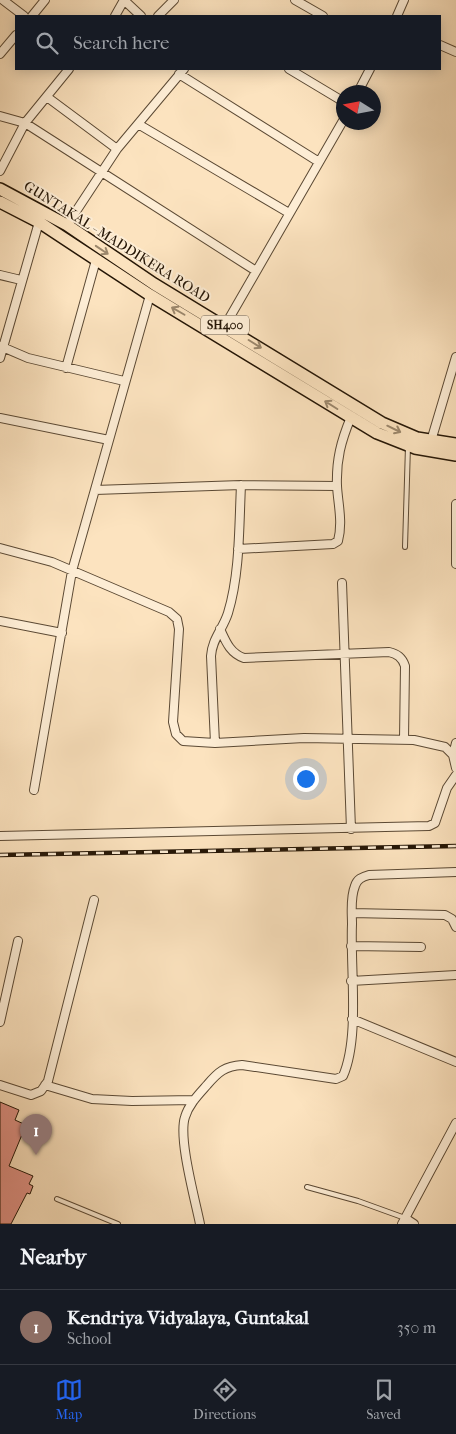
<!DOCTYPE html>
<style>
:root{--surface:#171b24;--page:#20242c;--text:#f1f3f6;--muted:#9ea1a6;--line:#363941;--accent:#2563eb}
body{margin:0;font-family:"IM FELL French Canon",serif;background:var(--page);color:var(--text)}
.compass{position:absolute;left:336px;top:85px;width:45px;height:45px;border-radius:50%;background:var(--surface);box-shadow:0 2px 12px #0003;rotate:281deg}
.you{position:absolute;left:305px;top:778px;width:18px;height:18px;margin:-12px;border:4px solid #fff;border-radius:50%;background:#1a73e8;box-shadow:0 0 0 8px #1a73e833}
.badge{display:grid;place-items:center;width:32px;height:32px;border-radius:50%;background:var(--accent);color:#fff;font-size:16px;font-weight:700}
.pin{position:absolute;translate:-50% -41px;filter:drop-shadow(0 1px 2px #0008)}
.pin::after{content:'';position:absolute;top:26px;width:18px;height:15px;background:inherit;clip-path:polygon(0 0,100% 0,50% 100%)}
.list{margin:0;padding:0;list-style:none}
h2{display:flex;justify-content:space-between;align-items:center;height:65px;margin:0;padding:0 20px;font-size:21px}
h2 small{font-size:16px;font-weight:400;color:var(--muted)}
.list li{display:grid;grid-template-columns:32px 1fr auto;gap:15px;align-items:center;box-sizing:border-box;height:75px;padding:0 20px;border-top:1px solid var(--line)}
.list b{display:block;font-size:19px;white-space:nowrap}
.list p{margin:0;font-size:16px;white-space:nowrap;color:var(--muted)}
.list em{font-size:16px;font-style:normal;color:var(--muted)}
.icon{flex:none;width:28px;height:28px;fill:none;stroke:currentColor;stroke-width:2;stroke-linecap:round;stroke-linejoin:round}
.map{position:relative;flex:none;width:456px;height:1224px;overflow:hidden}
.search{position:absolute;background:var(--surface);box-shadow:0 2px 12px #0003;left:15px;right:15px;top:15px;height:55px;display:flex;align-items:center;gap:12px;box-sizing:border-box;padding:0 18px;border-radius:0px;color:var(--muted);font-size:19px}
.sheet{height:140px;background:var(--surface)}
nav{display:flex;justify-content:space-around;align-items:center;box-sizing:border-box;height:70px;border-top:1px solid var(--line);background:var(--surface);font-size:14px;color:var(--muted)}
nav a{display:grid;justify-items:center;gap:2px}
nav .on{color:var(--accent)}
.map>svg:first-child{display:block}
.building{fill:#e19286;stroke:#251606}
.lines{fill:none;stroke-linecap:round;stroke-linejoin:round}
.lane-casing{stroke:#5b4934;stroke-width:6}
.street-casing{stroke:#5b4934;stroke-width:10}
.primary-casing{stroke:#251606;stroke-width:14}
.lane{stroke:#fdedd5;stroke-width:4}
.street{stroke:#fdedd5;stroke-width:8}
.primary{stroke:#fce3bf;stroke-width:11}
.rail-casing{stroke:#251606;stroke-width:4.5}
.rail{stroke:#fdedd5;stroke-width:2.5;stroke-dasharray:8;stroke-linecap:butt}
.oneway{stroke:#9b876c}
.labels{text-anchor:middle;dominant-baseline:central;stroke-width:4;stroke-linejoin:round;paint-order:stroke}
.shield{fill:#fdedd5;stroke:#665644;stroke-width:1}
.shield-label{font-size:12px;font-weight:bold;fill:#251606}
.street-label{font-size:14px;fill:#251606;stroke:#fdedd5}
</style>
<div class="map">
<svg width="456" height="1224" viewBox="0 0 456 1224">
<rect width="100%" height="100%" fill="#fce3bf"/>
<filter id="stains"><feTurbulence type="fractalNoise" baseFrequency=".004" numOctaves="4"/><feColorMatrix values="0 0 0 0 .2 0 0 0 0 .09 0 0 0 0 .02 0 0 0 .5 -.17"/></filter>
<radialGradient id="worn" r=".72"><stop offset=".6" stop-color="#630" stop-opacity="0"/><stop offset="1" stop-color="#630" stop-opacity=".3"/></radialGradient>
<path class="building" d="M0 1102 19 1110 15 1120 26 1125 9 1166 33 1176 29 1184 33 1186 30 1194 27 1193 11 1224H0Z"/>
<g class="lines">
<g class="lane-casing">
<path id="lane" d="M405 547 408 446
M307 1187 358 1201 405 1218
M57 1199 118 1224"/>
</g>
<g class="street-casing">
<path id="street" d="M3 0 24 16
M295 0 323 16
M32 16 45 0
M115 16 124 0 141 16
M158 16 174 0
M397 16 404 0
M440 45 456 52
M0 54 16 35
M289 69 344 102
M179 74 319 162
M358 92 370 69
M47 97 117 149
M0 116 25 123 256 271
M138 124 289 213
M0 171 25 123 69 69
M67 225 117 149 184 69
M0 275 21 280
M223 329 344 119
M0 346 28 358 124 381
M0 358 39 222
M66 368 96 260
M0 418 109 440
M431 441 456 357
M95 490 241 485 337 486
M456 504V564
M0 548 52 562 169 612 177 619 179 629 173 722 176 734 183 741 215 743 304 738 414 740 445 747 453 755 456 768
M238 549 333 544 338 541C343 522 338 504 337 486 336 460 341 441 351 417
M342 583 351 829
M0 621 62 633
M220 629C226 642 230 653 244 658L389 652C397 654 402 657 405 666L404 739
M215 743 211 656C212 639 223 629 228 613 240 574 239 526 241 485
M453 755 456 743
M34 790 72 571 150 295
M0 836 429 826 435 823 447 788 456 775
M352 913 445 915 452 919 456 927
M351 946 421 947
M351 981 456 975
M352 1019 456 1062
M0 1022 18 941
M0 1085 31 1095 41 1091 48 1081 94 900
M45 1085 92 1099 132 1101 194 1100
M405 1218 414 1224
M200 1224C195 1199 178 1138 185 1117 189 1104 199 1094 207 1085 218 1072 225 1066 242 1065L336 1079 343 1076C360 1037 350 968 352 924 352 913 350 898 355 886 357 879 362 877 369 875L456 872
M402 1224 456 1123"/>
</g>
<g class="primary-casing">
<path id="primary" d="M0 189 67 225 154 284 382 423 417 438 456 444
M0 202 39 222 150 295 377 433 415 448 456 455"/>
</g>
<use href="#lane" class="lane"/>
<use href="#street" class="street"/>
<use href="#primary" class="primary"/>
<g class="rail-casing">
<path id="rail" d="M0 855 456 846"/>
</g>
<use href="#rail" class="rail"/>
</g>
<defs><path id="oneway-shaft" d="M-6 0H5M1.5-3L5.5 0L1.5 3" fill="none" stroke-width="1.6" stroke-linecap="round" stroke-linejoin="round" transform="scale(1.25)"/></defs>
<g class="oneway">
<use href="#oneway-shaft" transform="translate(102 250) rotate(34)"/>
<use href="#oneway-shaft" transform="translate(178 311) rotate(-150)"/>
<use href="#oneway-shaft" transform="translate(255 344) rotate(32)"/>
<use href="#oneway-shaft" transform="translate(331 405) rotate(-148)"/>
<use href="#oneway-shaft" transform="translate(394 429) rotate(26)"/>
</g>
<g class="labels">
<rect class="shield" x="201" y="315.5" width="48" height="19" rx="4"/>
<g class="shield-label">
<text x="225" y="325">SH400</text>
</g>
<g class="street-label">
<text transform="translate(117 242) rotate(32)">GUNTAKAL - MADDIKERA ROAD</text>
</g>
</g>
<rect width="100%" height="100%" filter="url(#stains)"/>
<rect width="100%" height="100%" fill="url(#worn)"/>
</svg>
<svg class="compass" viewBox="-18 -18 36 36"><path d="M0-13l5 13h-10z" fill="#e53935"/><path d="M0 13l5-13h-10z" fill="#9ea1a6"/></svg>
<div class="you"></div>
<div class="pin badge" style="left:36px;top:1155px;background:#8d6e63">1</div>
<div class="search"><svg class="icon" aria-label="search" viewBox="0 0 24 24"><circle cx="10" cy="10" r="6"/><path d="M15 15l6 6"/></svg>Search here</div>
</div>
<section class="sheet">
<h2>Nearby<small></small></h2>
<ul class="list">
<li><span class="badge" style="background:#8d6e63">1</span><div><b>Kendriya Vidyalaya, Guntakal</b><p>School</p></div><em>350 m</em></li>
</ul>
</section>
<nav>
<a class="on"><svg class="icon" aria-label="map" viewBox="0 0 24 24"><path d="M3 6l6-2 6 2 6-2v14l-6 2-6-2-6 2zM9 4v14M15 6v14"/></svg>Map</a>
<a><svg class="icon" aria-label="directions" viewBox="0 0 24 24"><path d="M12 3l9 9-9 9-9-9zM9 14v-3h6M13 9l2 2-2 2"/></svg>Directions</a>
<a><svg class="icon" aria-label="saved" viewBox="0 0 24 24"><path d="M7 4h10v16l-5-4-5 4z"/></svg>Saved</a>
</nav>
